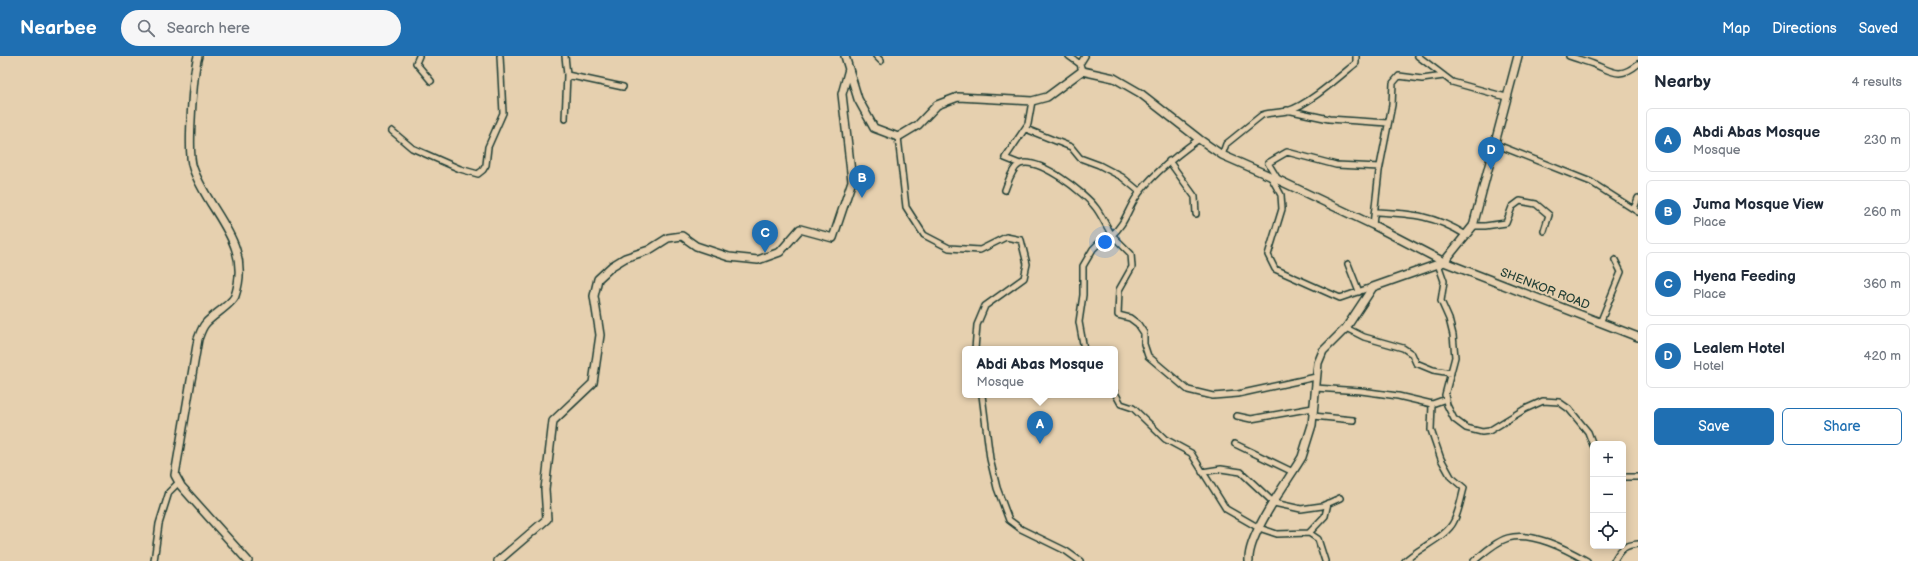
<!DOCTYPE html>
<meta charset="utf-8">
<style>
:root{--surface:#fff;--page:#f6f6f7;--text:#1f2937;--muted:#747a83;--line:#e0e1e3;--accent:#1f6fb2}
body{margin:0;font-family:"Balsamiq Sans",sans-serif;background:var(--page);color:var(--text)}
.controls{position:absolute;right:12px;bottom:12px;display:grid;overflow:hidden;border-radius:6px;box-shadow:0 2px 10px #0003}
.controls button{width:36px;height:36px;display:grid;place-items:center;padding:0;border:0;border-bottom:1px solid var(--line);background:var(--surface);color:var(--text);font:20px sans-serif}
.you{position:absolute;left:1105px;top:186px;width:14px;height:14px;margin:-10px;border:3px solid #fff;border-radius:50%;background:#1a73e8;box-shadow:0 0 0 6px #1a73e833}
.badge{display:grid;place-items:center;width:26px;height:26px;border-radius:50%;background:var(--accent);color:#fff;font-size:13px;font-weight:700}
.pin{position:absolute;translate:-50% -33px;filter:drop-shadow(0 1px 2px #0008)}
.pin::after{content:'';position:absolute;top:21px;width:14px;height:12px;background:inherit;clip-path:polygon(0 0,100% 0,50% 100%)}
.popup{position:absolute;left:962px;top:290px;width:156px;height:52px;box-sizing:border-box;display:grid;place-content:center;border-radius:6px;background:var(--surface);filter:drop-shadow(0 1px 3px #0005);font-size:13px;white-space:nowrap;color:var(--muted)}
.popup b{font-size:15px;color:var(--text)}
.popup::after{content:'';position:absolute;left:50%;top:100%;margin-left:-8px;border:8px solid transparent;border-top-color:var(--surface)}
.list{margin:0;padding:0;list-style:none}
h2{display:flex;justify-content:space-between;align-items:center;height:52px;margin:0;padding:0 16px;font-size:17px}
h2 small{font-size:13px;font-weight:400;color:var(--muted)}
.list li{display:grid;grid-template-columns:26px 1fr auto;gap:12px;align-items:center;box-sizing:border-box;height:64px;margin:0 8px 8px;padding:0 8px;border:1px solid var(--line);border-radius:6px}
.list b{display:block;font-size:15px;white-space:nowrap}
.list p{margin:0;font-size:13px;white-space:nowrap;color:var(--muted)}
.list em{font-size:13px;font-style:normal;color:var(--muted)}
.actions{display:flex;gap:8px;padding:12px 16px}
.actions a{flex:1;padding:9px 0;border:1px solid var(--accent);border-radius:6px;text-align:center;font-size:14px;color:var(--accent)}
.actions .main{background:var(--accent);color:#fff}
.icon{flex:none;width:22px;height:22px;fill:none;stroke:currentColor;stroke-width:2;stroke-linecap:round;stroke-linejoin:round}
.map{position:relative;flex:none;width:1638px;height:505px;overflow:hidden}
header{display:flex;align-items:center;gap:24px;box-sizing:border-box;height:56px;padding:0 20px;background:var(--accent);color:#fff}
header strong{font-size:19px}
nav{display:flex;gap:22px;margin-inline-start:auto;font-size:14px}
.search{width:280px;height:36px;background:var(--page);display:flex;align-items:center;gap:10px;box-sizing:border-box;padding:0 14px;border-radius:22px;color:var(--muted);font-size:15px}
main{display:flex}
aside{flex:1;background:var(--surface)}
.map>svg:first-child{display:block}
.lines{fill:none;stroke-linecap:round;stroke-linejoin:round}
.street-casing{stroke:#1f3d34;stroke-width:8}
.secondary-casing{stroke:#1f3d34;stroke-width:10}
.street{stroke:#e6d0af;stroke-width:5}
.secondary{stroke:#e6d0af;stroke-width:7}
.labels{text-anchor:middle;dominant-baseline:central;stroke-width:4;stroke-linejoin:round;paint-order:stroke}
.street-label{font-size:12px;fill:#1f3d34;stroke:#e6d0af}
</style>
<header>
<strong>Nearbee</strong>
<div class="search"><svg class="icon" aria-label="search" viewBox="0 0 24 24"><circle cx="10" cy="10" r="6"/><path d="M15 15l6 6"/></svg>Search here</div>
<nav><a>Map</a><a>Directions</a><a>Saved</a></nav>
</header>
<main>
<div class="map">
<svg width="1638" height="505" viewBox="0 0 1638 505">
<rect width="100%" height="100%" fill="#e6d0af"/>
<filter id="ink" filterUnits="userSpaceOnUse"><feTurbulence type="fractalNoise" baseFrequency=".025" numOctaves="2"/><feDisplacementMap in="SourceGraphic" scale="8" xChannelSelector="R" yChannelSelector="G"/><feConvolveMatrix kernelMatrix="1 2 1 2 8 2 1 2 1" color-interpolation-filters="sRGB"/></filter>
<g filter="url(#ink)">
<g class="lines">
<g class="street-casing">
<path id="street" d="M419 0 416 7 431 25
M876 0 881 5
M1069 0 1080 8
M1418 0 1452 26 1506 41
M1569 0C1577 3 1585 5 1593 8 1612 15 1619 24 1638 8
M1082 15 1080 8 1085 0
M567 19 623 31
M1287 54 1329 63 1388 67
M565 63 567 19 565 0
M1026 73 1071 91 1080 102 1099 109 1122 121 1140 136
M392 75 412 92 460 113 478 118 483 114 486 109 488 91 503 57 500 0
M898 81 906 151 924 179 949 192 980 194 1006 181 1021 184 1027 208 1024 222 985 250 977 269 975 293
M1495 88 1591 126 1638 156
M1222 99 1226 88 1262 59C1271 56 1278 57 1287 55 1308 49 1339 21 1356 7V0
M1169 105 1195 141 1196 158
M1020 108 1005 102 1028 68 1032 45
M1271 121 1281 139 1282 153 1268 199 1275 213 1340 242 1372 231
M1279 125 1268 107 1287 96 1336 109 1380 111
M1005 134C1008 126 1012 112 1020 108 1039 101 1085 137 1096 152 1102 160 1106 170 1112 179 1124 169 1127 156 1135 143 1149 121 1178 98 1199 83
M1634 153 1638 142
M1376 156C1412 158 1434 159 1466 179
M1373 169 1379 115 1392 49 1393 27 1399 20 1422 23 1444 20
M1473 170H1485L1506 167 1512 151 1520 145 1536 148 1549 159 1544 175
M1348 208 1359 236
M1438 208 1444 225 1441 245 1449 263 1453 279 1455 301 1445 339 1447 349 1454 363 1466 372 1482 376 1489 375 1525 353 1543 345 1559 346 1569 353 1588 376 1593 389
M1600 267 1621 216 1615 204
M1346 272 1364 281 1403 292 1412 298 1416 307 1433 314 1451 317
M1084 293 1079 266 1083 239V210L1093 193 1103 183 1112 179 1131 198 1132 211 1119 234 1118 259 1130 262 1138 268 1144 277V288L1148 300 1188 334 1213 340 1238 338 1316 321
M1315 332 1361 335 1398 340 1432 348 1446 343
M1115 337 1121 348 1133 352 1165 383 1191 397 1226 453 1259 472 1277 478 1309 477 1325 460 1328 447
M982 339 990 403 997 432 1009 464 1021 473 1066 495 1080 505
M1237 360 1251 363 1313 352
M1313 360 1353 364
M1235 388 1293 416
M1202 416 1221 413 1241 416 1274 447 1301 453 1322 450 1340 442
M1623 421H1638
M1309 477 1318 483 1325 505
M154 505 159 468 169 436 179 426
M1405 505C1418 492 1447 481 1454 465 1459 455 1461 443 1464 432L1451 421 1441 403 1431 374 1432 348
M1474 505C1484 497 1495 486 1508 482 1532 475 1566 493 1587 505
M1614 505C1620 493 1625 489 1638 488"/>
</g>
<g class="secondary-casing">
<path id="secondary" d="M198 0C193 17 187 97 193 112 209 158 253 186 235 240 232 248 213 259 206 267 202 271 200 278 198 283L175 419 181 430 248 505
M845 0 858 43 874 72 898 81 918 69 937 49 958 41 1032 45 1047 41 1082 15 1114 22 1140 37 1199 83 1222 99 1270 120 1373 169 1444 206 1638 281
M498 505 547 463 545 433 553 365 593 327 600 279 594 240 598 223 612 210 625 202 649 194 668 182 682 180 696 190 729 201 758 204 780 196 800 173 833 182 852 125 842 38 849 13
M1249 505C1247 479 1288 425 1302 401L1312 369 1318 307 1323 295 1346 272 1373 231 1444 206 1473 170 1518 0"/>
</g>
<use href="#street" class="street"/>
<use href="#secondary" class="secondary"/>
</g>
</g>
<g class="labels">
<g class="street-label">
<text transform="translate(1545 233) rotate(21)">SHENKOR ROAD</text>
</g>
</g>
</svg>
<div class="controls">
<button>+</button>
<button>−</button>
<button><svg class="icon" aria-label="locate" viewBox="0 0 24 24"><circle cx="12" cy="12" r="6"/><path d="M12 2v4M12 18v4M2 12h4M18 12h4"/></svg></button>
</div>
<div class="you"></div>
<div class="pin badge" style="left:1040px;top:388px">A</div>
<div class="popup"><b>Abdi Abas Mosque</b>Mosque</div>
<div class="pin badge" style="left:862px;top:142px">B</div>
<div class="pin badge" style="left:765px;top:197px">C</div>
<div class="pin badge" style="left:1491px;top:114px">D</div>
</div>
<aside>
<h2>Nearby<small>4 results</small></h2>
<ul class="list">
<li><span class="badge">A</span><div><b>Abdi Abas Mosque</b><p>Mosque</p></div><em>230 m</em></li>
<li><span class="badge">B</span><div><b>Juma Mosque View</b><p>Place</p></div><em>260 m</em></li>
<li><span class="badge">C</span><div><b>Hyena Feeding</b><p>Place</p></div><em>360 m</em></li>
<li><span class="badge">D</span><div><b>Lealem Hotel</b><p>Hotel</p></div><em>420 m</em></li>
</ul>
<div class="actions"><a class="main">Save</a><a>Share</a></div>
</aside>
</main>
